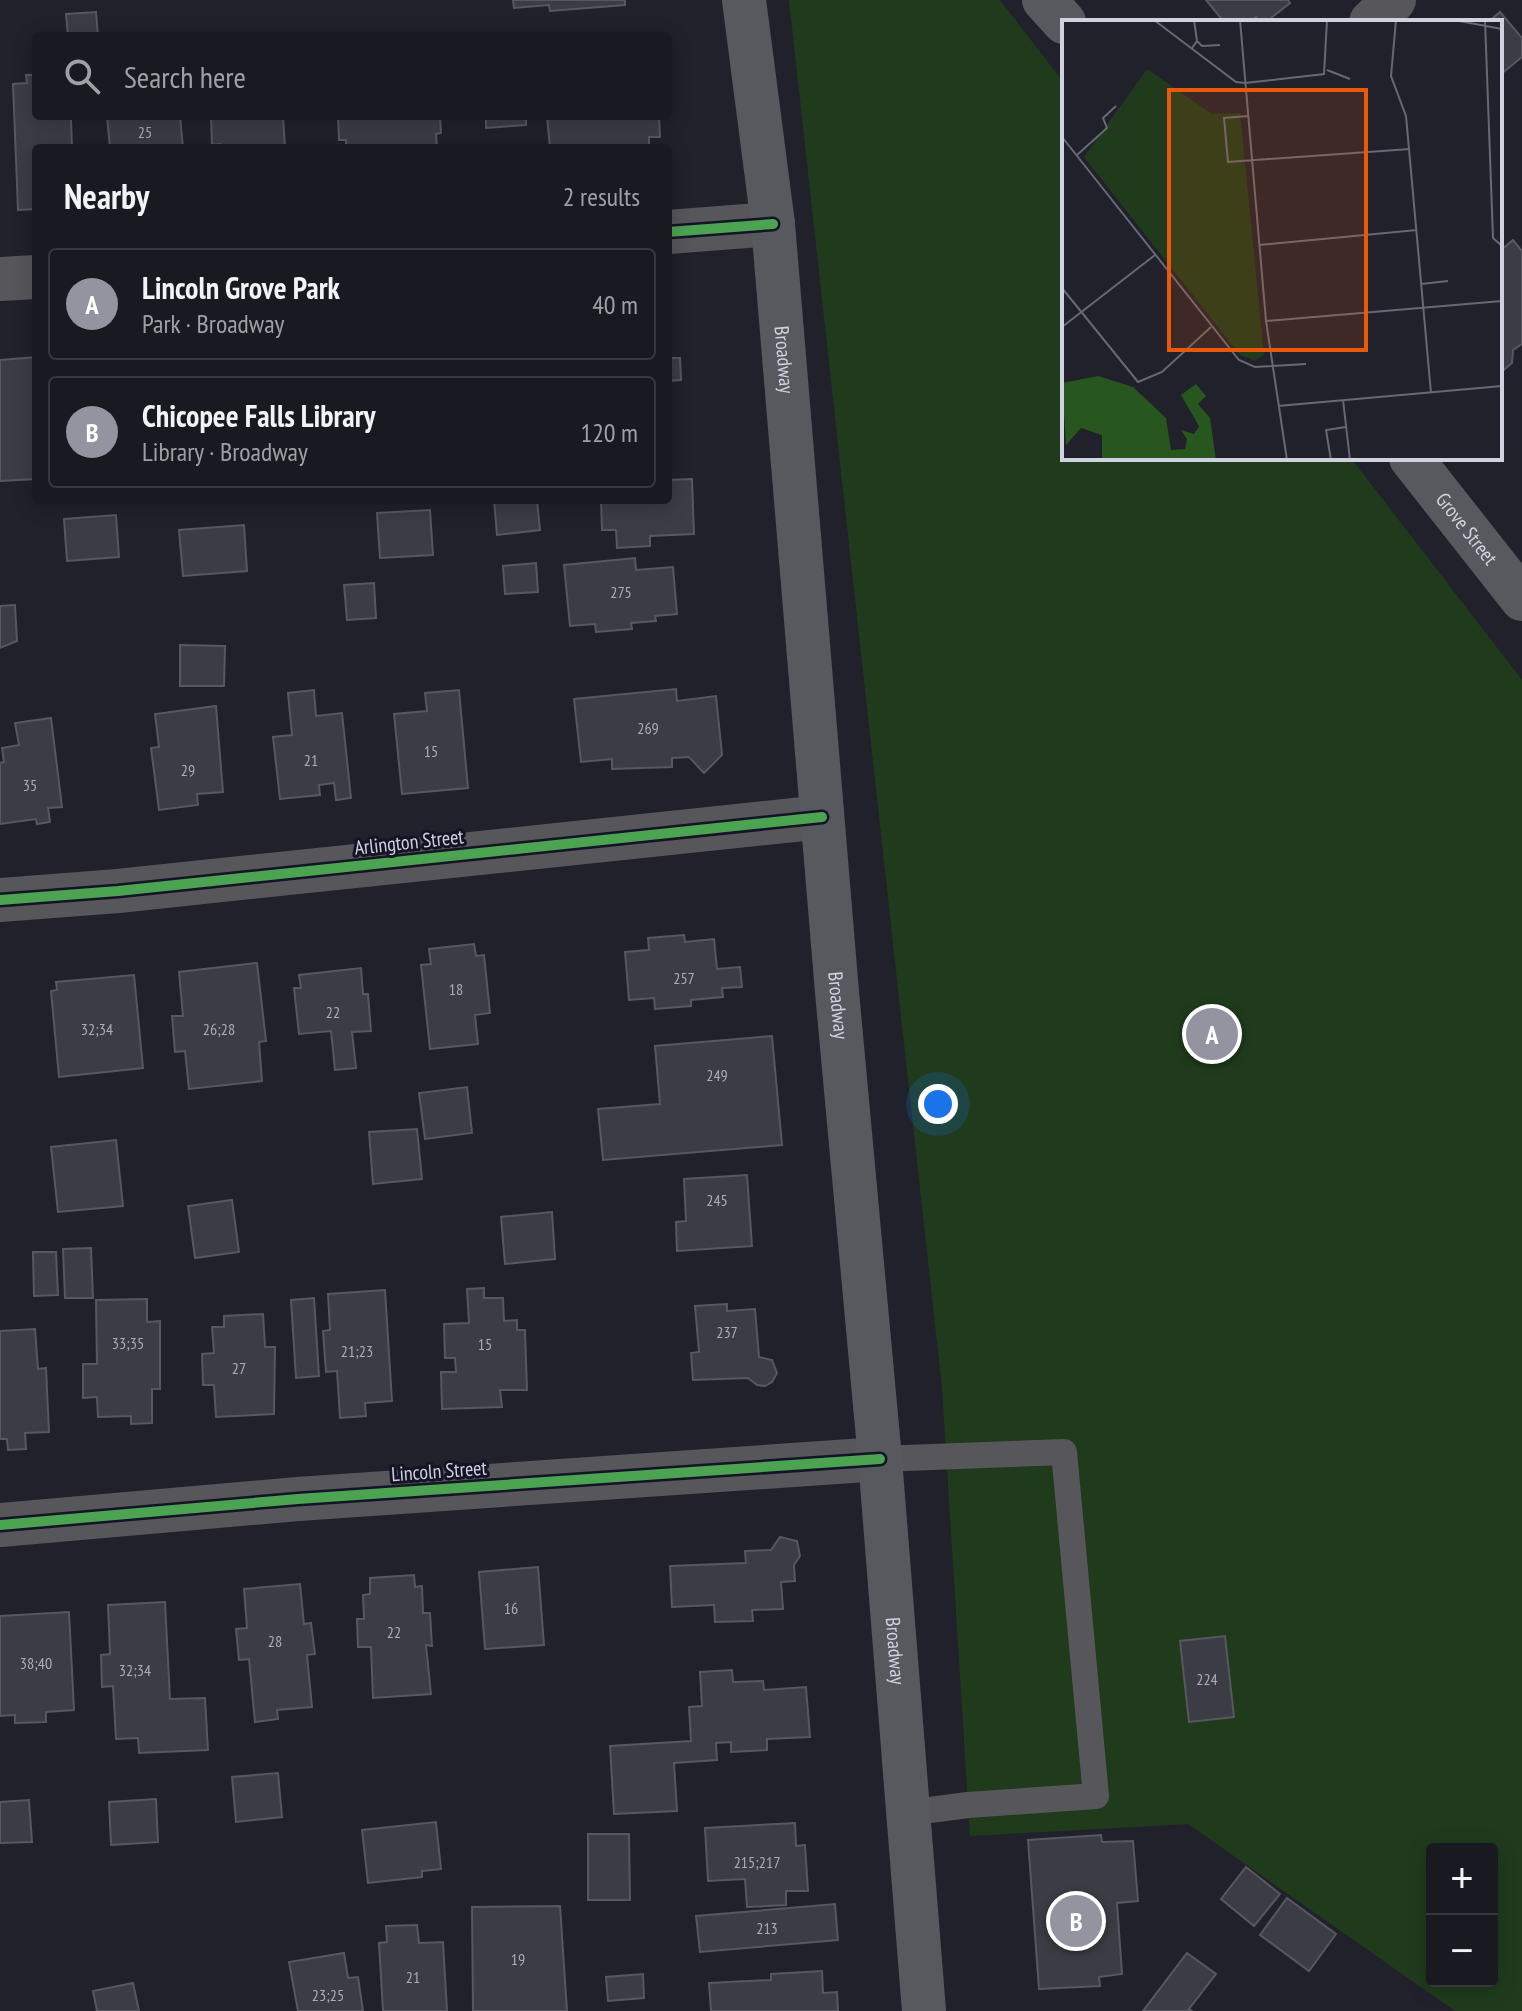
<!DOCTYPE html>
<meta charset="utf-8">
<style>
:root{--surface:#191921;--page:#26262e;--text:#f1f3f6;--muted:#9fa0a5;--line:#37383f;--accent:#9394a0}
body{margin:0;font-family:"PT Sans Narrow",sans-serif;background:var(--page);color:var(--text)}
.controls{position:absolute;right:24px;bottom:24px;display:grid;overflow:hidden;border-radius:8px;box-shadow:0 4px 20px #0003}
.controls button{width:72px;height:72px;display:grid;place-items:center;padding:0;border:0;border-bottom:2px solid var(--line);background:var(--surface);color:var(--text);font:40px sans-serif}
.you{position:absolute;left:938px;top:1104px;width:28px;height:28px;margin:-20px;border:6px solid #fff;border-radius:50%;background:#1a73e8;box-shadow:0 0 0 12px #1a73e833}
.badge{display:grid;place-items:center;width:52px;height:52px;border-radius:50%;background:var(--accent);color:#fff;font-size:26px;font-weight:700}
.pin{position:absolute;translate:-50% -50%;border:4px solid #fff;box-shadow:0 2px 8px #0006}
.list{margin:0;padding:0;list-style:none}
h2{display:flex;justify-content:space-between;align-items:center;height:104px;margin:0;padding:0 32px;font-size:34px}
h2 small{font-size:26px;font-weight:400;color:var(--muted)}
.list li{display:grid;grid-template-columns:52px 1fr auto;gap:24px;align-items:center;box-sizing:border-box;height:112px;margin:0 16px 16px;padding:0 16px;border:2px solid var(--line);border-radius:8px}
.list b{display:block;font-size:30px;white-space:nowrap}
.list p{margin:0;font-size:26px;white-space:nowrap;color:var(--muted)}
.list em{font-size:26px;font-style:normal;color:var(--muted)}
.icon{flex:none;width:44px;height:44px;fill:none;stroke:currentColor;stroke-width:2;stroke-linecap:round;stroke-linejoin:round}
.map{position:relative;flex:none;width:1522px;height:2011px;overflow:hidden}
.search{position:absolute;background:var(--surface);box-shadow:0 4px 20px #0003;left:32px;top:32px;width:640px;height:88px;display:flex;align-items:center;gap:20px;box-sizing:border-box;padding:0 28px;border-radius:8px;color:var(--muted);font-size:30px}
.panel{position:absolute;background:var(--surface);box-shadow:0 4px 20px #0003;left:32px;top:144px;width:640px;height:360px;border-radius:8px}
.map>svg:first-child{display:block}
.green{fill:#1f3b1c;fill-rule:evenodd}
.building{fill:#3c3c45;stroke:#575761;stroke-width:2}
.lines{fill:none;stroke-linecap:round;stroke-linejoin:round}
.lane{stroke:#57575b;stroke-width:26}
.street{stroke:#57575b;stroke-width:44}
.secondary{stroke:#58595f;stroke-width:44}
.cycleway-casing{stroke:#141426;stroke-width:15}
.cycleway{stroke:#4ca352;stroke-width:10}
.labels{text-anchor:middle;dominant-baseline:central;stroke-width:6;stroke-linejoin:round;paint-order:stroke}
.number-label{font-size:16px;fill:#acacb8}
.street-label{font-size:20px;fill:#d1d2df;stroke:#141426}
.inset-road{fill:none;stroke:#676874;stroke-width:2}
.view{fill:#e8590c;fill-opacity:0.15;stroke:#e8590c;stroke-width:4}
.inset-edge{fill:none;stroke:#d1d2df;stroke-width:4}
</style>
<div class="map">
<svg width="1522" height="2011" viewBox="0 0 1522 2011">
<rect width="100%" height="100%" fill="#21212c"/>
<path class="green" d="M789 0H1000L1064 83V458H1351L1522 680V2011H1455L1188 1824 970 1836 942 1388ZM1432 1849H1492V1981H1432Z"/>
<path class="building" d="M513 0H625V5L550 11 549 5 514 8Z
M1206 0H1288L1290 3 1266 22H1260L1256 17 1249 22H1224Z
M96 12 98 36H68L66 14Z
M1500 12 1522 38V57L1500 75V22H1488Z
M26 75H36V116L71 119 72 148H36V209L18 210 13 84 27 83Z
M107 116H180L183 148H110Z
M211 116H283L285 148H221L220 144 212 145Z
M338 116H440L441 133 436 134 437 148H346V140H339Z
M486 116H526V125L486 128Z
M547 116H659L660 137H649V148H550Z
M1513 240 1522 251V344L1513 350 1512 363 1500 373V251Z
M36 357V479L0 481V360Z
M668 358H680L681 380 668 381Z
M692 479 694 534 650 536V546L617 548 616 530H602L601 500H668V480Z
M494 500H537L540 530 497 535Z
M430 510 433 555 380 558 377 513Z
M116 515 119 557 67 561 64 519Z
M244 525 247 571 183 576 179 530Z
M635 558 636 570 673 567 677 614 655 616 656 621 631 623 632 629 596 632 595 624 570 626 564 565Z
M536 563 538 592 505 594 503 566Z
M374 583 376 618 347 620 344 585Z
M15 605 17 641 0 648V606Z
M180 645 225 646 224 686H180Z
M676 689 677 701 716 696 722 755 704 773 689 757 672 758V767L612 769V759L581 762 574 699Z
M314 690 316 716 342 713 351 798 336 800 334 783 319 785 320 795 280 799 273 737 292 735 288 693Z
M459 690 468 788 402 794 394 714 427 711 425 693Z
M216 706 223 792 197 794 198 805 159 810 151 748 159 747 155 714Z
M51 718 62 807 48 808 50 822 37 824 36 819 0 824V763L4 762 2 748 19 745 15 723Z
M684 935 685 942 714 939 717 969 740 967 742 987 722 988 723 997 691 1000V1006L655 1009 654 998 629 1000 625 952 649 950 648 938Z
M474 944 476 956 484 955 490 1013 475 1015 478 1044 430 1049 421 965 431 964 429 949Z
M257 963 266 1041 259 1042 262 1081 189 1089 185 1051 175 1052 172 1016H183L179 972Z
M361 968 363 994H368L371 1031 352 1032 356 1068 335 1070 331 1031 299 1034 294 988H301L299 975Z
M134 975 143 1068 59 1077 51 991 57 990 56 982Z
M772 1036 782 1145 603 1160 598 1109 660 1104 655 1046Z
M467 1087 472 1133 425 1139 419 1093Z
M417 1129 422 1179 373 1184 369 1132Z
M116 1140 123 1206 58 1212 51 1147Z
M747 1175 752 1246 677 1251 676 1222 686 1221 684 1179Z
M232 1200 239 1252 195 1258 188 1206Z
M552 1212 555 1259 505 1264 501 1217Z
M91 1248 93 1298H65L63 1249Z
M33 1252H56L58 1295 34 1296Z
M484 1288V1298H503L504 1321 517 1320V1330H525L527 1390H500L502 1407 442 1409 441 1372H456L455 1358H445L444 1324 469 1323 467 1289Z
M385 1290 392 1401 365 1403 366 1416 340 1418 337 1371 326 1372 323 1331 330 1330 328 1294Z
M314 1298 319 1376 296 1378 291 1300Z
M147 1299V1322L160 1321V1389H152V1423L131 1424V1416L98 1417 97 1397 83 1398V1364H97L96 1300Z
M727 1304V1311L755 1309 759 1357 772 1360 777 1373 772 1382 765 1386 757 1385 748 1378 693 1380 691 1353 699 1352 695 1306Z
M263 1314 265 1347H275L274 1414 216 1417 214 1385H203L202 1354 214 1353 212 1327H224V1316Z
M35 1329 38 1369 46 1368 49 1432 25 1433 26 1449 8 1450 7 1439H0V1331Z
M780 1537 797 1541 800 1556 794 1565 795 1581 781 1582 783 1609 752 1610 753 1621 715 1622 714 1605 672 1607 670 1566 746 1563 745 1551 771 1550Z
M538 1567 544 1645 485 1649 479 1572Z
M414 1575 415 1587 422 1586 423 1613H430L432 1646 426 1645 431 1694 373 1698 371 1647H358L357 1619H364L363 1595 370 1594V1578Z
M300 1584 304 1624 311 1623 315 1654 307 1655 312 1707 277 1710 278 1719 255 1722 249 1659 239 1660 236 1629 247 1628 244 1589Z
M165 1602 170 1699 205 1698 208 1750 139 1753 138 1738 116 1739 113 1686 102 1687 101 1655 110 1654 108 1605Z
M69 1612 74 1710 46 1712V1722L15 1723V1715L0 1716V1616Z
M1225 1636 1234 1717 1189 1722 1180 1641Z
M732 1670 733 1682 763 1681 764 1690 806 1687 810 1737 767 1739V1750L731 1752V1742L716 1743 717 1760 674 1763 677 1811 614 1814 610 1746 691 1741 689 1707 702 1706 700 1672Z
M278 1773 282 1817 236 1822 232 1777Z
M156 1799 158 1842 111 1845 109 1802Z
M29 1800 32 1842 0 1843V1802Z
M436 1822 441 1869 422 1871V1877L368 1883 362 1830Z
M795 1823 796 1846 805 1845 808 1891H786V1905L747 1907 745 1879 708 1881 705 1828Z
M588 1834H629L630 1900H588Z
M1101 1835 1102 1842 1133 1841 1138 1901 1117 1903 1122 1974 1099 1977 1100 1986 1039 1989 1028 1840Z
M1246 1867 1280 1894 1254 1926 1221 1899Z
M1287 1898 1336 1934 1309 1971 1260 1935Z
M835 1904 838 1940 700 1952 696 1916Z
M560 1906 567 2011H473L472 1907Z
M417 1925 419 1943 443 1942 447 2011H383L379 1943 387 1942 386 1926Z
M344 1953 348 1978 358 1977 363 2011H298L289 1962Z
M1187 1953 1216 1974 1189 2009 1192 2011H1143Z
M822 1971 823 1993 837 1992 838 2011H711L709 1983 771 1980V1974Z
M643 1974 644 1998 608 2001 606 1977Z
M133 1983 139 2011H97L93 1991Z"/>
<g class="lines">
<path class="lane" d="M880 1459 1064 1452 1096 1796 968 1805 907 1813"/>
<path class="street" d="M1371 22 1394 0
M668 232 773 224
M0 279 36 277
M0 900 118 891 822 817
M0 1525 298 1499 880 1459"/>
<g class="secondary">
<path id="s1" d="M744 0 773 224 837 992 880 1459 924 2011"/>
<path d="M1044 0 1064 22"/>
<path id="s2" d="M1411 458 1522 599"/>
</g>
<g class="cycleway-casing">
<path id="cycleway" d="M668 232 773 224
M0 900 118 891 822 817
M0 1525 298 1499 880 1459"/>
</g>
<use href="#cycleway" class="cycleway"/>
</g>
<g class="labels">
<g class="number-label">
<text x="145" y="132">25</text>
<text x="621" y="592">275</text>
<text x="648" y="728">269</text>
<text x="431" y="751">15</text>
<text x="311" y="760">21</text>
<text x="188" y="770">29</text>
<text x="30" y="785">35</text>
<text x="684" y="978">257</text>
<text x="456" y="989">18</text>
<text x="333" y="1012">22</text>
<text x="97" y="1029">32;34</text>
<text x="219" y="1029">26;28</text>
<text x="717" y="1075">249</text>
<text x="717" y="1200">245</text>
<text x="727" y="1332">237</text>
<text x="128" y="1343">33;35</text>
<text x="485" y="1344">15</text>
<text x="357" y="1351">21;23</text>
<text x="239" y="1368">27</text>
<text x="511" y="1608">16</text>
<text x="394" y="1632">22</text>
<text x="275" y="1641">28</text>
<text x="36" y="1663">38;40</text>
<text x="135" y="1670">32;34</text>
<text x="1207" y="1679">224</text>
<text x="757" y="1862">215;217</text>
<text x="767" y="1928">213</text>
<text x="518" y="1959">19</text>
<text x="413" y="1977">21</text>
<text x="328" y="1995">23;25</text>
</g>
<g class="street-label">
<text stroke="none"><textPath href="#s1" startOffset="362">Broadway</textPath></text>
<text stroke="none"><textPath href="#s2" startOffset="90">Grove Street</textPath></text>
<text transform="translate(409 842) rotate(-6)">Arlington Street</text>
<text stroke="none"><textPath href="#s1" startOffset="1010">Broadway</textPath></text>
<text transform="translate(439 1471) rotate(-4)">Lincoln Street</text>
<text stroke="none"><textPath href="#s1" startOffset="1658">Broadway</textPath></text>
</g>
</g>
<g transform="translate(1062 20)">
<rect width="440" height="440" fill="#21212c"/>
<path d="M85 49 150 94 178 93 202 335 193 341 178 335 22 137Z" fill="#1f3b1c"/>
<path d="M36 356 71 367 104 398 109 430 123 429 125 419 119 410 132 414 137 406 119 375 134 364 144 376 136 384 148 398 154 440H40V415L19 408 4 425 0 363Z" fill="#27561f"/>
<path class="inset-road" d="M92 0 174 62 183 63 262 54 265 0M178 0 204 301 225 440M334 0 329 56 344 96 369 373M392 0 440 9M423 0 431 218 440 226M135 21 140 26 158 25M130 28 135 21 132 0M265 50 288 59M186 96 162 98 166 142 348 129M0 117 177 340 193 347 210 346M15 135 45 108 41 98 54 86M197 225 355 210M359 264 386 261M0 268 76 362 100 352 149 307M204 301 440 281M0 307 93 235M210 346 244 344M281 380 288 440M216 386 440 366M269 440 264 410 284 407"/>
<path class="view" d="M107 70H304V330H107Z"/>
<rect width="440" height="440" class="inset-edge"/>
</g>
</svg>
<div class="controls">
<button>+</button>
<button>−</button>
</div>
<div class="you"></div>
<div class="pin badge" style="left:1212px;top:1034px">A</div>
<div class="pin badge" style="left:1076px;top:1921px">B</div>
<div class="search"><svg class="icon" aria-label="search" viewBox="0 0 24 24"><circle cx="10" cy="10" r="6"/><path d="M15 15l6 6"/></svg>Search here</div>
<section class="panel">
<h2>Nearby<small>2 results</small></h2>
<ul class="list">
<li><span class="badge">A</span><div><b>Lincoln Grove Park</b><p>Park · Broadway</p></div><em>40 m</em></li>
<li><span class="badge">B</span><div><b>Chicopee Falls Library</b><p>Library · Broadway</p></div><em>120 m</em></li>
</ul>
</section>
</div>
